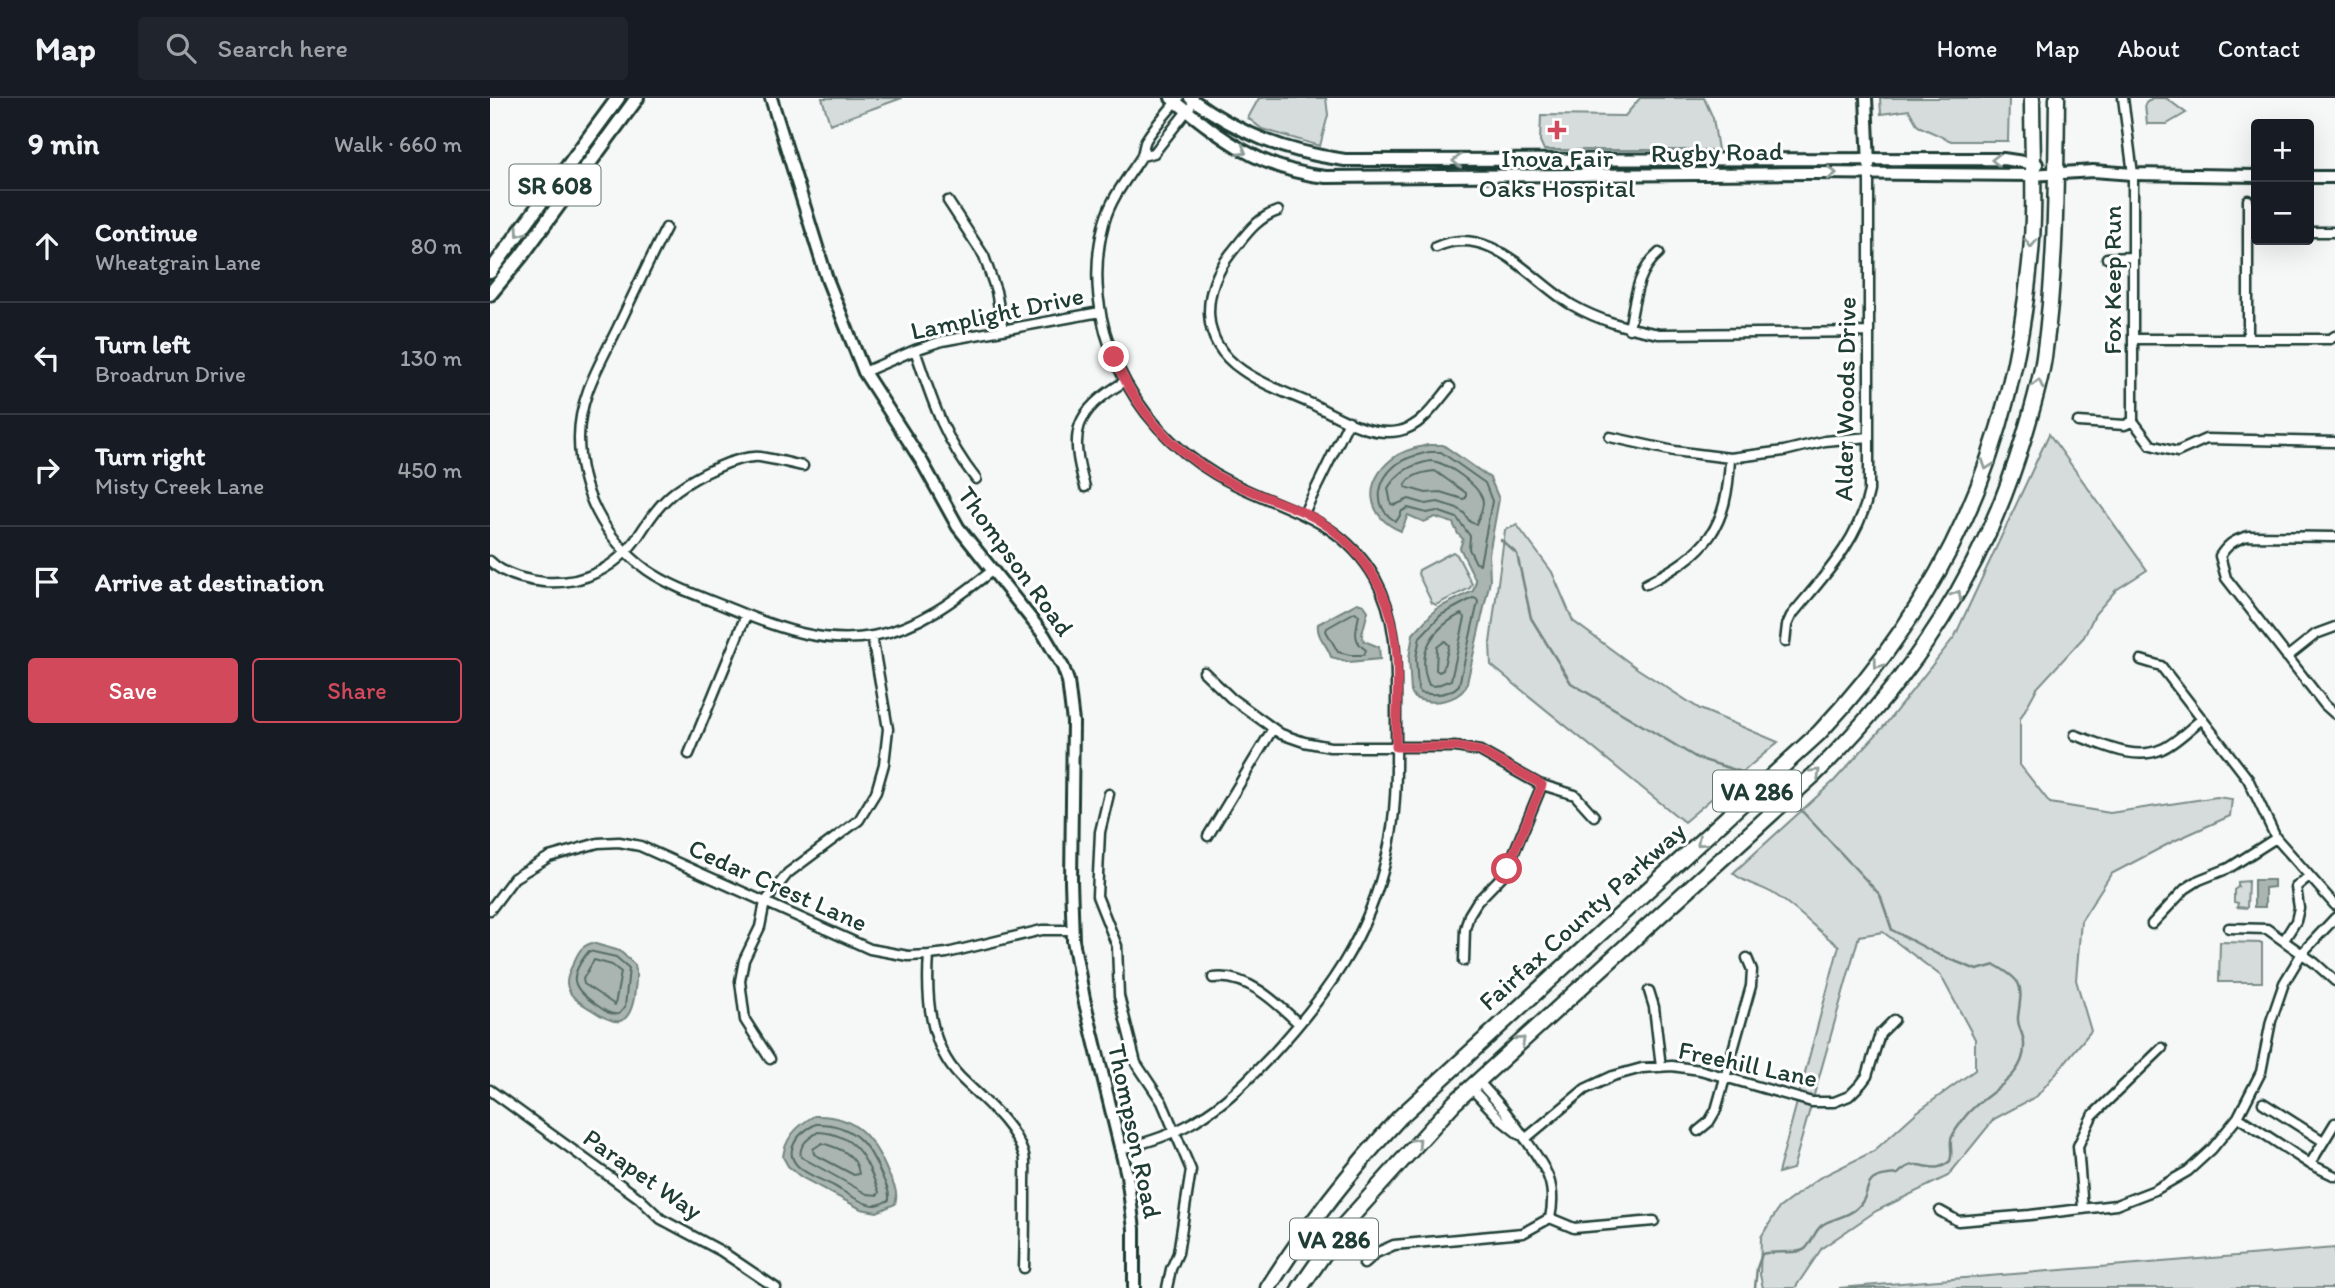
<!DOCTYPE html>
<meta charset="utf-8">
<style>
:root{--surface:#171b24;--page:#20242c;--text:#f1f3f6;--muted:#9ea1a6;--line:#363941;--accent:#d1495b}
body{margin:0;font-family:Itim,sans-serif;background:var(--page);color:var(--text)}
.controls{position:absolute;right:21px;top:21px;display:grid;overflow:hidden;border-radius:7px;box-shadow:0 7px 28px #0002}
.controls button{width:63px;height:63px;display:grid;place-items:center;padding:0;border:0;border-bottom:2px solid var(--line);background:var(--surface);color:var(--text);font:35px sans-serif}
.stop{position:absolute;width:21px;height:21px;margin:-16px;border:5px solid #d1495b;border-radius:50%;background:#fff}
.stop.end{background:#d1495b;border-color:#fff;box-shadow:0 2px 7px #0008}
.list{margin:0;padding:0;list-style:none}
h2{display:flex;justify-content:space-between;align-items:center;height:91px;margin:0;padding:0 28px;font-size:30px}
h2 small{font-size:23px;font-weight:400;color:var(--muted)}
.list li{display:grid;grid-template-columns:46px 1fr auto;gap:21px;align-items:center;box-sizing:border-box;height:112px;padding:0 28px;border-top:2px solid var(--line)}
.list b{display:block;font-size:26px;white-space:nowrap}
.list p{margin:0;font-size:23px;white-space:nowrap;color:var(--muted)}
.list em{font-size:23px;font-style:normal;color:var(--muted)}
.actions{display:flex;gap:14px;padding:21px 28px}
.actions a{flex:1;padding:16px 0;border:2px solid var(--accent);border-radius:7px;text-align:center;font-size:24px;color:var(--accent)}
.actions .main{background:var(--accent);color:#fff}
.icon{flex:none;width:38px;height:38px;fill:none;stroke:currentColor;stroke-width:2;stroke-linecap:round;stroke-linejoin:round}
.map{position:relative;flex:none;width:1845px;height:1190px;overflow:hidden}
header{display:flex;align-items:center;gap:42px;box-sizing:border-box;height:98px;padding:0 35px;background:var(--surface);border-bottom:2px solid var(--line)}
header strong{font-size:33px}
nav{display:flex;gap:38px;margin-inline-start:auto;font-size:24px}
.search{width:490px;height:63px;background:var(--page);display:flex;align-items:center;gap:18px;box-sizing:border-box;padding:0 24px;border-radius:7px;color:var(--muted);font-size:26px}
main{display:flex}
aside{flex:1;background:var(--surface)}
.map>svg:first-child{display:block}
.green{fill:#d6dcdb;stroke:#7a8c88;stroke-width:2}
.water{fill:#aab5b1;stroke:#72857f;stroke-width:2}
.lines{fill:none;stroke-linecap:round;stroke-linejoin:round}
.shore{stroke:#576d66;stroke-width:2}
.stream{stroke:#72857f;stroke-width:2.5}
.street-casing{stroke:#1f3d34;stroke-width:13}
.secondary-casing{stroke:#1f3d34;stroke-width:16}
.primary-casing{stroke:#1f3d34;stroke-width:18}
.highway-casing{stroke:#1f3d34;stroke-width:19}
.street{stroke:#fff;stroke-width:8}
.secondary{stroke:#fff;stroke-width:10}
.primary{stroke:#fff;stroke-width:12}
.highway{stroke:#fff;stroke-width:14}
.oneway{stroke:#8f9e9a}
.route{stroke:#d1495b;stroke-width:9}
.poi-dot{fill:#d1495b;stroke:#fff;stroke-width:2.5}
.labels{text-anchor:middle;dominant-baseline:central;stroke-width:6;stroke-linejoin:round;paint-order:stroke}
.shield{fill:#fff;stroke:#627771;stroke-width:2}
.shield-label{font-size:24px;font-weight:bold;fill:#1f3d34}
.street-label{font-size:26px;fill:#1f3d34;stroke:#fff}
.poi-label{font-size:26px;fill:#1f3d34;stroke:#fff}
</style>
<header>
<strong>Map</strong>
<div class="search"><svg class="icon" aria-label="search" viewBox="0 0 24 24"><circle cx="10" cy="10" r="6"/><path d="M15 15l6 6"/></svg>Search here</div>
<nav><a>Home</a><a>Map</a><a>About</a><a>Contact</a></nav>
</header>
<main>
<aside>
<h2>9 min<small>Walk · 660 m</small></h2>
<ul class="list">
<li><svg class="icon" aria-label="ahead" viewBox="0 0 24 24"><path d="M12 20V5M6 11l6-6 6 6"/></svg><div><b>Continue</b><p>Wheatgrain Lane</p></div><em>80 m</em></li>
<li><svg class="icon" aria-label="left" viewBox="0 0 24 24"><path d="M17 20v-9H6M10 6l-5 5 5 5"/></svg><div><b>Turn left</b><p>Broadrun Drive</p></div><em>130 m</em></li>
<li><svg class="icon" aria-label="right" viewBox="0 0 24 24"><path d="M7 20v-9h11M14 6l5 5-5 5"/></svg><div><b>Turn right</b><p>Misty Creek Lane</p></div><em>450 m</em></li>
<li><svg class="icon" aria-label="arrive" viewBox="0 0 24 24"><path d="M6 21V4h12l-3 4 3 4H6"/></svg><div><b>Arrive at destination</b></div></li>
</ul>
<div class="actions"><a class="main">Save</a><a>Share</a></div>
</aside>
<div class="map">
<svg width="1845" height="1190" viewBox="0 0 1845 1190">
<rect width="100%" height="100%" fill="#f6f7f7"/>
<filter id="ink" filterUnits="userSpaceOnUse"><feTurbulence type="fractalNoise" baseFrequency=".0143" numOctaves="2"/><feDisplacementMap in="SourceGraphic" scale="14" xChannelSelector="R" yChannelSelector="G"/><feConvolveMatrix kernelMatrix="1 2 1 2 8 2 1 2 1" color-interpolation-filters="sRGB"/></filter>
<g filter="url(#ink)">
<path class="green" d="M332 0H412L340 26Z
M769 0H836L838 17 830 48 772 31 758 20Z
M1150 0H1214L1223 20 1228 52H1054L1050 43 1051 17 1135 18Z
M1390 0H1519L1518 43H1461L1428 28 1419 12 1391 16Z
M1662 0H1676L1696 15 1677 26H1657L1655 6Z
M1559 336 1657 472 1626 492 1605 516 1594 539 1547 590 1530 621V667L1560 705 1620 715 1727 699 1742 701 1740 718 1684 743 1621 776 1591 823 1586 882 1601 933 1547 998 1504 1021 1458 1078 1386 1113 1332 1150 1305 1190H1273L1270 1177 1271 1139 1289 1110 1329 1080 1384 1053 1427 1014 1485 972V941L1451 878 1393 834 1369 838 1303 1071 1288 1075 1349 848C1327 833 1309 812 1287 798 1273 788 1256 787 1243 775L1344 683 1395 627 1465 538Z
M1027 427 1062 474 1083 523 1148 571 1210 611 1288 644 1194 724 1001 567 1000 545 1015 432Z
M963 454 967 457 982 486 980 490 946 507 942 505 928 476 929 472Z
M1758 783 1757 810 1747 809 1748 805 1744 804V792L1748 789V784Z
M1730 844 1772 845V884H1729Z
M1845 1150V1190H1349Z"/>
<path class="water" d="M938 347H953L1000 380 1009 401 999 456 1000 483 976 589C966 604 941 607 925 600L921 594 919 560 923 536 946 511 983 493 986 483 970 450 973 441 968 436 963 425 945 419 934 424 918 417 911 433C876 419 873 384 902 361 913 352 926 350 938 347Z
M867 505 874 507 878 513 872 536 874 543 889 549 890 561 859 564 841 559C838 547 826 539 828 526Z
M1764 782H1784V789L1775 790V809H1764Z
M102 845 130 853 145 867C148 878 145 889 144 900 138 931 124 927 102 912 91 905 78 899 77 885 77 877 81 870 84 864 88 855 91 848 102 845Z
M324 1018C366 1016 384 1041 398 1075 403 1085 409 1095 405 1106L387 1114 371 1111 311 1079 298 1068 293 1059C295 1040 308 1027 324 1018Z"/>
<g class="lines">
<path class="shore" d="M939 354H951L995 385 1002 403 990 466 986 465 979 451 980 438 967 420 947 413 937 415 918 410 912 413 908 421 905 423C881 408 888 381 907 366 916 359 928 357 939 354Z
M940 363C955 363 991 388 993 404 993 411 989 420 986 426L980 424 974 415 967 410 948 404 936 406 919 401 905 407 901 406 898 390C909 373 921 367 940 363Z
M945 373 976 395V400L973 401 950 394 936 395 915 389C918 377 934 374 945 373Z
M983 500 987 501 988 504 969 587C960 597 943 597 931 595L928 591 926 560 930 539 951 517Z
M865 514 869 517C866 532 862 543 876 552L874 557H860L848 554 836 533 837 530Z
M971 516 975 520 961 582 945 588 939 587C925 555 943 530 971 516Z
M955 543 959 547 953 572 949 574 946 572 947 549Z
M99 853 126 859 139 870 135 909 129 916C120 917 115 913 108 908 81 889 77 880 99 853Z
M104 862 122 867 131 874 125 907 94 886 93 881Z
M326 1026C362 1025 379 1046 391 1076 395 1085 400 1093 399 1102 394 1104 388 1108 383 1107 371 1106 355 1094 344 1088 329 1080 294 1070 303 1048 307 1037 316 1031 326 1026Z
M328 1034C368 1036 376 1062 389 1094L388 1097 377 1096 311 1059C308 1047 319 1040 328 1034Z
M332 1045C349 1050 367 1056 369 1076L364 1077 324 1056 323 1051Z"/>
<path class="stream" d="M1011 442 1027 456 1041 520 1081 585 1207 660 1255 675
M1265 1190 1267 1170 1272 1156C1283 1152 1308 1157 1315 1151 1322 1145 1324 1134 1331 1128 1338 1121 1356 1120 1366 1111 1386 1094 1365 1078 1408 1076 1429 1054 1440 1081 1460 1063 1463 1056 1460 1050 1461 1042 1462 1036 1468 1029 1472 1023 1489 996 1536 984 1534 946 1534 936 1527 929 1528 919 1532 888 1535 884 1505 867L1487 872 1447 856 1402 832 1390 797 1310 711"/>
<g class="street-casing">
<path id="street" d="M1633 0 1643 76V323L1661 347 1687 354 1716 341 1845 344
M652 58 664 55 700 9
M1758 102V239
M458 103 494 158 506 193 513 232
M788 113C766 120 755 138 741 155 712 193 708 242 752 272 773 287 800 296 824 307 849 319 879 339 909 333 931 329 946 306 960 289
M176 130C159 163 143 197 127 231 110 266 89 299 89 340 89 392 114 441 157 472 183 490 215 500 244 512 287 530 335 547 383 538 431 529 466 501 503 472
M1819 134H1845
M946 149C1001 124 1041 183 1082 207 1110 223 1137 230 1169 236L1379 234
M1617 160 1643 159
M1139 231C1145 202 1146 174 1169 155
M1643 241H1840L1845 238
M425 252C442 302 453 339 486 381
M374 274 425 252 452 243 610 214
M1588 324 1635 327 1643 323
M1120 339 1184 353 1240 360 1294 353 1335 343 1379 339
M595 389C579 334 584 314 634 284
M814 415 859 323
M1845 439 1758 438C1744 442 1738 446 1730 458L1736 480 1835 607 1845 616
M0 463C14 477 34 482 54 484 93 487 127 470 149 437 160 420 170 405 187 392 206 378 247 357 270 359 284 361 299 365 313 368
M1156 486C1218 454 1237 431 1240 360
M1295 544 1297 527 1301 518C1333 479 1369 443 1379 393V75
M1797 559 1826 536 1845 529
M1651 562 1671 568 1758 681 1786 740 1845 807
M714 574 741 600 791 636 814 644 840 649H966L990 653 1049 686 1085 697 1104 718
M1585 637C1612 646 1644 664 1672 651 1686 645 1700 630 1712 621
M199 656 256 517
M619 696 610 734 607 798 627 848 629 898 646 965 672 1004 701 1072 688 1155 681 1171 677 1190
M718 738 782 632
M0 812 24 780 59 759 108 745 129 744 150 748 380 851 418 858 439 857 457 855 552 832H582
M1662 826 1695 791 1709 782 1739 770 1786 740
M1739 830 1777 831 1825 865 1845 883
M1794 842 1806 823 1809 810 1806 789 1819 778
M439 857C436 899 439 947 470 979 493 1002 523 1024 534 1057 536 1065 535 1076 535 1084 535 1113 535 1142 534 1170
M974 863 975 831 979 817 987 804 1016 774 1052 687
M723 880C757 875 787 905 809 926
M1159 893 1164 909 1171 969
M280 961 255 922 250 883 254 862 270 829 275 804 298 775 369 722 386 694 394 666 398 631 382 538
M988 983C1005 1001 1020 1018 1034 1039 1053 1067 1068 1083 1060 1120
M981 990 1011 1022 1030 1037
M0 992 149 1100 171 1121 231 1153 286 1190
M1773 1005 1833 1043
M1748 1019 1820 1066 1845 1078
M1208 1033 1219 1024 1226 1012 1261 888 1262 872 1257 860
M1035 1041 1095 991 1123 978 1152 970 1182 968 1210 972 1322 1004H1344L1359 998 1371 986 1377 978 1390 936 1404 922
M630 1051C657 1045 682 1037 705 1023 735 1006 758 982 781 958 837 897 879 839 897 757 908 711 906 664 906 617 906 570 909 523 885 480 847 414 784 411 725 376 640 326 588 223 614 125 621 100 636 82 650 61 654 55 653 48 656 42 665 27 679 13 689 0
M1820 1066 1845 1025
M1593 1111 1588 1048 1602 1018 1672 950
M1450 1113 1468 1123 1540 1117 1626 1107 1665 1092 1698 1073 1722 1051 1748 1019 1771 974 1781 923 1794 885 1812 855 1845 820
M874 1166 886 1155 904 1147 1033 1135 1060 1120 1084 1130 1164 1123"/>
</g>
<g class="secondary-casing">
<path id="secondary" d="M281 0 337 181 374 274 432 364 468 429 554 537 573 569 578 583 583 624 581 783 583 842 594 901 637 1077 644 1131V1190
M681 0C731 40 770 72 836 79L1323 75 1541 77 1603 73 1643 76 1766 78
M700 0C750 36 795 54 855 62L1513 61 1547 66
M1376 0 1379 67
M1819 79H1845"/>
</g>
<g class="primary-casing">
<path id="primary" d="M0 174 128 0
M0 196 32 157 147 0"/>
</g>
<g class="highway-casing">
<path id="highway" d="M778 1190C817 1128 861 1072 910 1019L1329 635C1457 498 1522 351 1540 165 1546 111 1542 54 1542 0
M810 1190 854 1127 964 1005 1326 675C1422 580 1494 473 1533 342 1541 315 1550 287 1554 259 1566 174 1566 87 1567 0"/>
</g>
<use href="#street" class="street"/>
<use href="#secondary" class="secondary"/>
<use href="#primary" class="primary"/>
<use href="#highway" class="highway"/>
</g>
<defs><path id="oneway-chevron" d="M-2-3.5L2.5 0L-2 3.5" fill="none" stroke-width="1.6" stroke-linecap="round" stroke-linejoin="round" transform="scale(1.75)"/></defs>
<g class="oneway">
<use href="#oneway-chevron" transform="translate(752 53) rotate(31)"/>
<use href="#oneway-chevron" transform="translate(1506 62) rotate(-180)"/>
<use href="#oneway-chevron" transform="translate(967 63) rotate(180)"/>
<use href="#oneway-chevron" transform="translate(1342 75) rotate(1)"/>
<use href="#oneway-chevron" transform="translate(30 134) rotate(126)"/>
<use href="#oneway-chevron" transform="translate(1541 145) rotate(92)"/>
<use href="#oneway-chevron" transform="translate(1548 286) rotate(-77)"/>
<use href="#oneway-chevron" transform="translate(1497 367) rotate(109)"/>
<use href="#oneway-chevron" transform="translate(1467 497) rotate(-60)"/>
<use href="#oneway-chevron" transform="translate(1388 566) rotate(127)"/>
<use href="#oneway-chevron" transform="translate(1326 675) rotate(-44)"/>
<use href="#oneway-chevron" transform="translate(1211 744) rotate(138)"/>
<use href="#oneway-chevron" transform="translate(1031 943) rotate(-43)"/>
<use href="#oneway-chevron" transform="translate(927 1044) rotate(-47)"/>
</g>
</g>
<g class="lines" filter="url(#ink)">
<path class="route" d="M624 259C644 308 679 349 726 377 754 393 784 401 813 414 852 432 883 467 897 506 913 551 906 603 906 649H967L990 653 1052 687 1017 771"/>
</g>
<path class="poi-dot" d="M1063.5 21.5h7v7h7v7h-7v7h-7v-7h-7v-7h7z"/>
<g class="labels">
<g class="shield">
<rect x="19.5" y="66.5" width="91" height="41" rx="5"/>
<rect x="1223" y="672.5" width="88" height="41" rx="5"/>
<rect x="800" y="1120.5" width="88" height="41" rx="5"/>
</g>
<g class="shield-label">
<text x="65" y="87">SR 608</text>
<text x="1267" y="693">VA 286</text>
<text x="844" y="1141">VA 286</text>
</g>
<g class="street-label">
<text transform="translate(1227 54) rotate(-1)">Rugby Road</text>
<text transform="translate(1622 182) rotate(-90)">Fox Keep Run</text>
<text transform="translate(507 215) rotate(-12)">Lamplight Drive</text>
<text transform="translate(1355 301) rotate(-89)">Alder Woods Drive</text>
<text transform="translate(526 463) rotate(54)">Thompson Road</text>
<text transform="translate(288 787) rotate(24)">Cedar Crest Lane</text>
<text transform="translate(1092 818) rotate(-42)">Fairfax County Parkway</text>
<text transform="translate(1258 966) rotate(12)">Freehill Lane</text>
<text transform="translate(645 1033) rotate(78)">Thompson Road</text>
<text transform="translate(153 1076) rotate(35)">Parapet Way</text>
</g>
<g class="poi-label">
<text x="1067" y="60">Inova Fair<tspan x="1067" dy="30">Oaks Hospital</tspan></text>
</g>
</g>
</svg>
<div class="controls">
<button>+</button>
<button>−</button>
</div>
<div class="stop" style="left:1017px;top:771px"></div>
<div class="stop end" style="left:624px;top:259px"></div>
</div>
</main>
